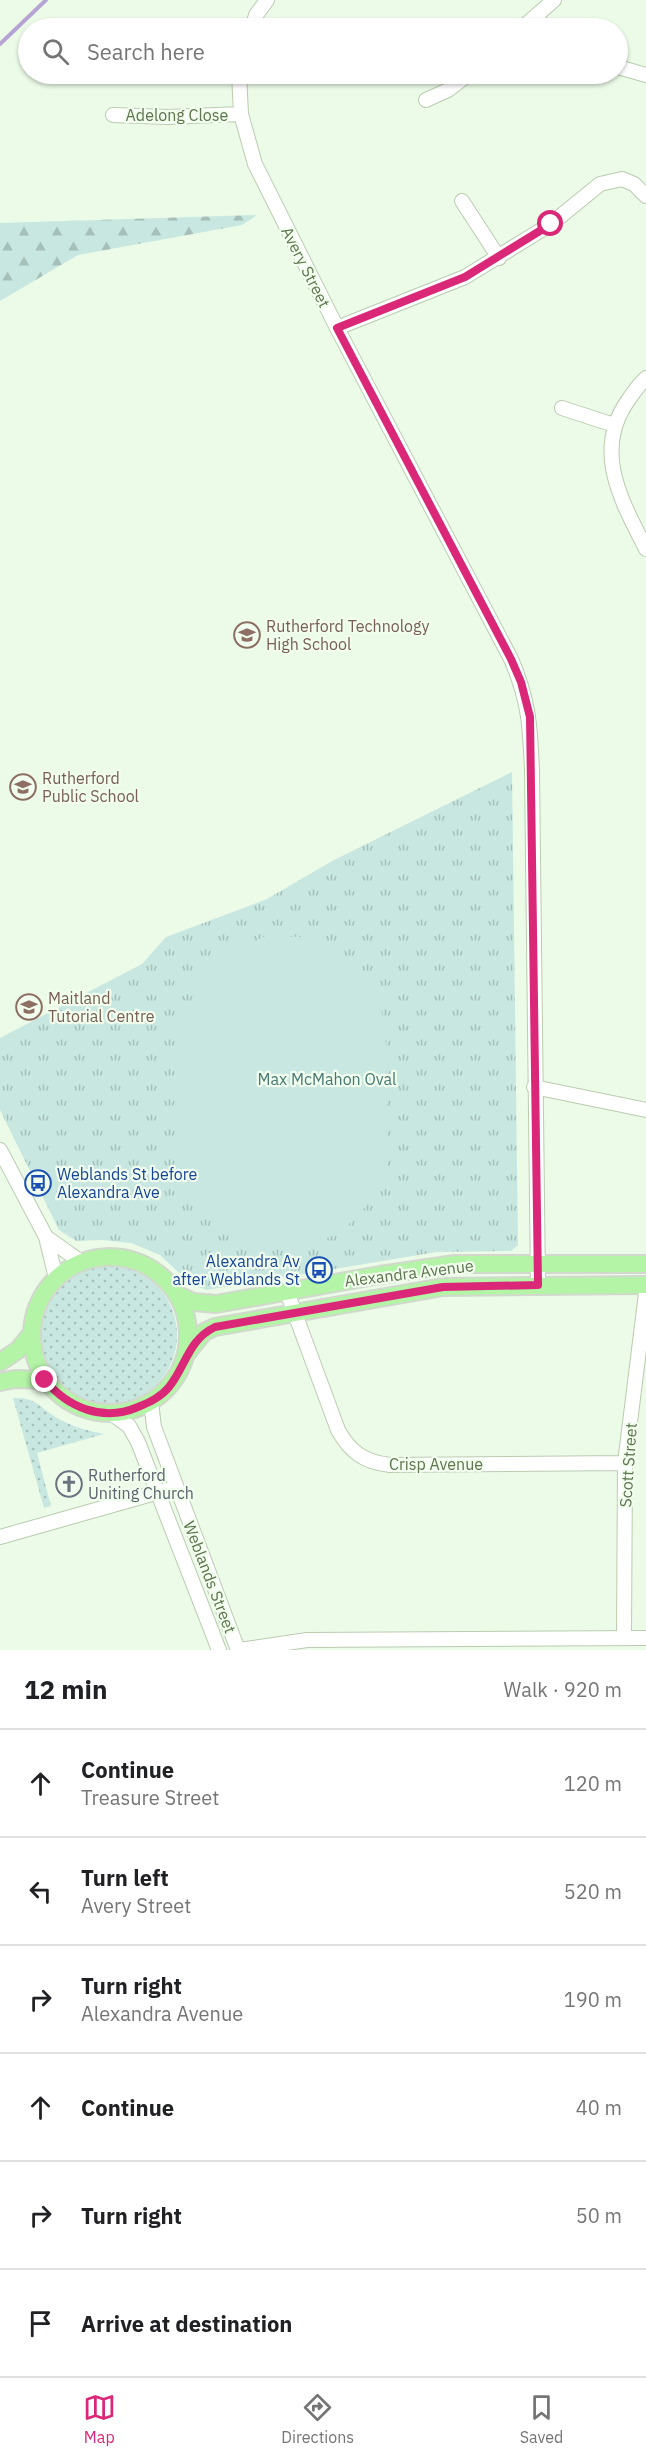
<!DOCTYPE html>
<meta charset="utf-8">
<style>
:root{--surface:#fff;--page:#f2f2f2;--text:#202124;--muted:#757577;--line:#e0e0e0;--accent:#db2777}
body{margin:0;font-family:"IBM Plex Sans",sans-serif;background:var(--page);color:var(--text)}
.stop{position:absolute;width:18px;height:18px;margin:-14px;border:4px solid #db2777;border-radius:50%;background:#fff}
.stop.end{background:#db2777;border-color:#fff;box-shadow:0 2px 6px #0008}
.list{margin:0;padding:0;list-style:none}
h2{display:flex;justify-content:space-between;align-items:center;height:78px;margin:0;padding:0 24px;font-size:26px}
h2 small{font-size:20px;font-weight:400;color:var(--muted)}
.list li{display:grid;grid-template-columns:39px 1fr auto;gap:18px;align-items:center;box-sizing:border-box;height:108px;padding:0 24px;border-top:2px solid var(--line)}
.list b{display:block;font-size:22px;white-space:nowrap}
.list p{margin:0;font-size:20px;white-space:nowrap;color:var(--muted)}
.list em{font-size:20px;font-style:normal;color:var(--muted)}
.icon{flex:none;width:33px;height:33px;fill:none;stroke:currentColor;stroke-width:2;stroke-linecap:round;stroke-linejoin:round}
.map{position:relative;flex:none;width:646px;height:1650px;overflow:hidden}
.search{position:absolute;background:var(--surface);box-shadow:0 2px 4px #0004;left:18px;right:18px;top:18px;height:66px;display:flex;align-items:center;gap:15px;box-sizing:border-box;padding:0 21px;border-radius:33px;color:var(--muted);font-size:22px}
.sheet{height:726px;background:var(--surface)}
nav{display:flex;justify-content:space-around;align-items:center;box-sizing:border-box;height:84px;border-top:2px solid var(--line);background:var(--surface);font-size:16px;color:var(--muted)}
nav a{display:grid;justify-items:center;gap:3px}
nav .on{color:var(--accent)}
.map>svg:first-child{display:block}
.grass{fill:url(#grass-dots)}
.forest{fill:url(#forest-firs)}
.park{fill:url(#park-tufts)}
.pitch{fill:#c8e7e1}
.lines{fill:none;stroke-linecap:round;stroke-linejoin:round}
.stream{stroke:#b6a5d4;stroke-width:4}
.minor-casing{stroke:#b9ccaf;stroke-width:16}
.major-casing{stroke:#d2d8cd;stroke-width:20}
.minor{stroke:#fff;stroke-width:14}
.major{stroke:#b3f4a7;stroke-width:16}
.route{stroke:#db2777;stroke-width:8}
.labels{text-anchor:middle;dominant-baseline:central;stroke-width:4.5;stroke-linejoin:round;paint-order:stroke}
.street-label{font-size:16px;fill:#5e734e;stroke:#f1feee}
.education-label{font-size:16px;fill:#785e54;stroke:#f1feee;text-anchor:start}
.park-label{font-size:16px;fill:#477873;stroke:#f1feee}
.transit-label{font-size:16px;fill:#164399;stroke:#f1feee;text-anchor:start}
.worship-label{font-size:16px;fill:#5b616d;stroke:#f1feee;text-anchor:start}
</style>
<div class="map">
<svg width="646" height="1650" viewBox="0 0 646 1650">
<defs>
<pattern id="grass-dots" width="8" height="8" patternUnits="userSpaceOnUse" patternTransform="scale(1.5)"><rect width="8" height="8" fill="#c8e7e1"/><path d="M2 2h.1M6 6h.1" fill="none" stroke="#a6c0b9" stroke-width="1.8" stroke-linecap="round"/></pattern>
<pattern id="forest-firs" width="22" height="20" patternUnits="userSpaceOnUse" patternTransform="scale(1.5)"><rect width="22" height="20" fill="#c8e7e1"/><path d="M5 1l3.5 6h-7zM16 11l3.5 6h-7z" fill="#a6c0b9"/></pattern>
<pattern id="park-tufts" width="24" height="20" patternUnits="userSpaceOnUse" patternTransform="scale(1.5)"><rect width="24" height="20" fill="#c8e7e1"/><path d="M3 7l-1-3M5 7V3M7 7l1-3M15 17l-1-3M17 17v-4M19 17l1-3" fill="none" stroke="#a6c0b9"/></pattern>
</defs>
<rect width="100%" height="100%" fill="#ecfbe8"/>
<path class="grass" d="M37 1335a70 70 0 1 1 140 0a70 70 0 1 1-140 0Z
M13 1398C40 1397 41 1411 63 1421 76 1428 90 1431 104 1434L37 1453 51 1506 44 1508Z"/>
<path class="forest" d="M257 215 242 225 78 255 0 301V223Z"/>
<path class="park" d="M512 772 518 1245 511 1251 437 1252 207 1290 192 1285 160 1255 131 1243 102 1240 76 1241 59 1230 0 1110V1038L142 964 166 937 267 899 332 861Z"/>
<path class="pitch" d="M266 936 301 937 341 953 368 984 382 1013 386 1044 387 1165 371 1201 341 1232 304 1248H266L226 1233 199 1203 185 1173 178 1138 177 1049 185 1013 200 982 228 952Z"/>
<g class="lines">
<path class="stream" d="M0 44 46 0"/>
<g class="minor-casing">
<path id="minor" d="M535 17 547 28
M252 28 256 15 267 0
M522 28 554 0
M618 67 646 75
M239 74 241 114 255 164 337 328 511 659C529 700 530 726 532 770L538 1285
M426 100 448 90 469 74
M113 115 167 117 241 114
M462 201 499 258
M337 328 465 277 551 224 600 184 622 179 634 184 646 196
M646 378C639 384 634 392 629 399 592 450 621 500 646 549
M562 408 614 425
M534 1087 646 1110
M0 1150 46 1237 56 1278
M46 1237 81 1262
M287 1292 338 1430C350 1452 364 1462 390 1465L625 1463
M151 1402 154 1427 238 1650
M112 1414 129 1426 138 1442 219 1650
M0 1537 166 1490
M624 1638 625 1463 646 1293
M239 1650 307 1640 646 1638"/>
</g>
<g class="major-casing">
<path id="major" d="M32 1335a78 78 0 1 1 156 0a78 78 0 1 1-156 0Z
M176 1294 193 1302 216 1304 380 1275 455 1264H646
M187 1353 204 1332 215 1327 443 1287 646 1285
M0 1362 18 1350 31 1334
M0 1382 15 1379 45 1380"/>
</g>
<use href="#minor" class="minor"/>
<use href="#major" class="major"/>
</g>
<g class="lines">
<path class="route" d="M45 1380C68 1408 103 1422 138 1407 150 1402 161 1397 169 1387 186 1366 188 1340 215 1327L443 1287 538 1285 530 717 521 682 511 659 337 328 465 277 551 224"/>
</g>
<defs>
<g id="school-ring" transform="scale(1.35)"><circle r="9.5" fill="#f1feee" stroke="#8d6e63" stroke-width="1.5"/><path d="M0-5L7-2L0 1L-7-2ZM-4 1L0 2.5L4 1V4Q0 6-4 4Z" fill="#8d6e63"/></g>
<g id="bus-ring" transform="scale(1.35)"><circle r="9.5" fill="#f1feee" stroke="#1a4fb4" stroke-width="1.5"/><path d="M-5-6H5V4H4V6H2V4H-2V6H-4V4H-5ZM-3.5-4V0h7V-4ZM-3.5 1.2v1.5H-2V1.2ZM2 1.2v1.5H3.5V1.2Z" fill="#1a4fb4"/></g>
<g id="church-ring" transform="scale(1.35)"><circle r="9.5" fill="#f1feee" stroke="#6b7280" stroke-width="1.5"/><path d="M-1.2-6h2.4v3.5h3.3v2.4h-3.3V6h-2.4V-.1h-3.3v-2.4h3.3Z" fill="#6b7280"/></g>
</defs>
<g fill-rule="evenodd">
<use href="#school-ring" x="247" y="635"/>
<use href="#school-ring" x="23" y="787"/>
<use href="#school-ring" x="29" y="1007"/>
<use href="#bus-ring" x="38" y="1183"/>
<use href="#bus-ring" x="319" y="1270"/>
<use href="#church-ring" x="69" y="1484"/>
</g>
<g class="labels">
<g class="street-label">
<text x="177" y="115">Adelong Close</text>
<text transform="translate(306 267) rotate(63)">Avery Street</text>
<text transform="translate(409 1273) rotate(-7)">Alexandra Avenue</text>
<text x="436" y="1464">Crisp Avenue</text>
<text transform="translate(628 1465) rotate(-86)">Scott Street</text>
<text transform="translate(210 1577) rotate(69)">Weblands Street</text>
</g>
<g class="education-label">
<text x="266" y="626">Rutherford Technology<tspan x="266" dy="18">High School</tspan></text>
<text x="42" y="778">Rutherford<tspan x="42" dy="18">Public School</tspan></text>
<text x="48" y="998">Maitland<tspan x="48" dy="18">Tutorial Centre</tspan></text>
</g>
<g class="park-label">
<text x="327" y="1079">Max McMahon Oval</text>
</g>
<g class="transit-label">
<text x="57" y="1174">Weblands St before<tspan x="57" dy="18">Alexandra Ave</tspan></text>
<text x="300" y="1261" text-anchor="end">Alexandra Av<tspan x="300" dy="18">after Weblands St</tspan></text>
</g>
<g class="worship-label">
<text x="88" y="1475">Rutherford<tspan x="88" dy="18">Uniting Church</tspan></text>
</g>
</g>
</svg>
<div class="stop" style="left:551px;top:224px"></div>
<div class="stop end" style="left:45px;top:1380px"></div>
<div class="search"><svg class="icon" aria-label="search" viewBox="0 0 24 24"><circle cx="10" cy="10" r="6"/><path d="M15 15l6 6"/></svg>Search here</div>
</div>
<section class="sheet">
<h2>12 min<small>Walk · 920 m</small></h2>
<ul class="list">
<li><svg class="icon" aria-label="ahead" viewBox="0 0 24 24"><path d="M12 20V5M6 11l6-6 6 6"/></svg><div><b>Continue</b><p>Treasure Street</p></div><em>120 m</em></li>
<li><svg class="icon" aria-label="left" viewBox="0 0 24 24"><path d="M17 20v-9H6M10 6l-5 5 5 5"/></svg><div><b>Turn left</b><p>Avery Street</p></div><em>520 m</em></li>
<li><svg class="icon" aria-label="right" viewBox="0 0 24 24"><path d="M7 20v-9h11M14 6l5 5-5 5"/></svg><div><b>Turn right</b><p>Alexandra Avenue</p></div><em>190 m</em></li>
<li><svg class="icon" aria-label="ahead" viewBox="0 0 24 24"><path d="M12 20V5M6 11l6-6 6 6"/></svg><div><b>Continue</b></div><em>40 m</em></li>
<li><svg class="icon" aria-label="right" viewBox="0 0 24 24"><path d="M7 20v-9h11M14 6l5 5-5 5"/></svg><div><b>Turn right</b></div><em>50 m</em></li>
<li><svg class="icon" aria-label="arrive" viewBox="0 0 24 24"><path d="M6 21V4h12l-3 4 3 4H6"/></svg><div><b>Arrive at destination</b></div></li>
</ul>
</section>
<nav>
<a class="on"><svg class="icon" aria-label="map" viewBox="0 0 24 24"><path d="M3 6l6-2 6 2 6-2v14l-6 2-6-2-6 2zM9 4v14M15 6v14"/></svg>Map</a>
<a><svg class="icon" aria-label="directions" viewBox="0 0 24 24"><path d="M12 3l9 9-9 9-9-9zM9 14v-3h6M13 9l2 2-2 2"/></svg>Directions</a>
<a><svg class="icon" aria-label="saved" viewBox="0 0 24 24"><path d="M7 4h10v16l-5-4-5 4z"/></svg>Saved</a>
</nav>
